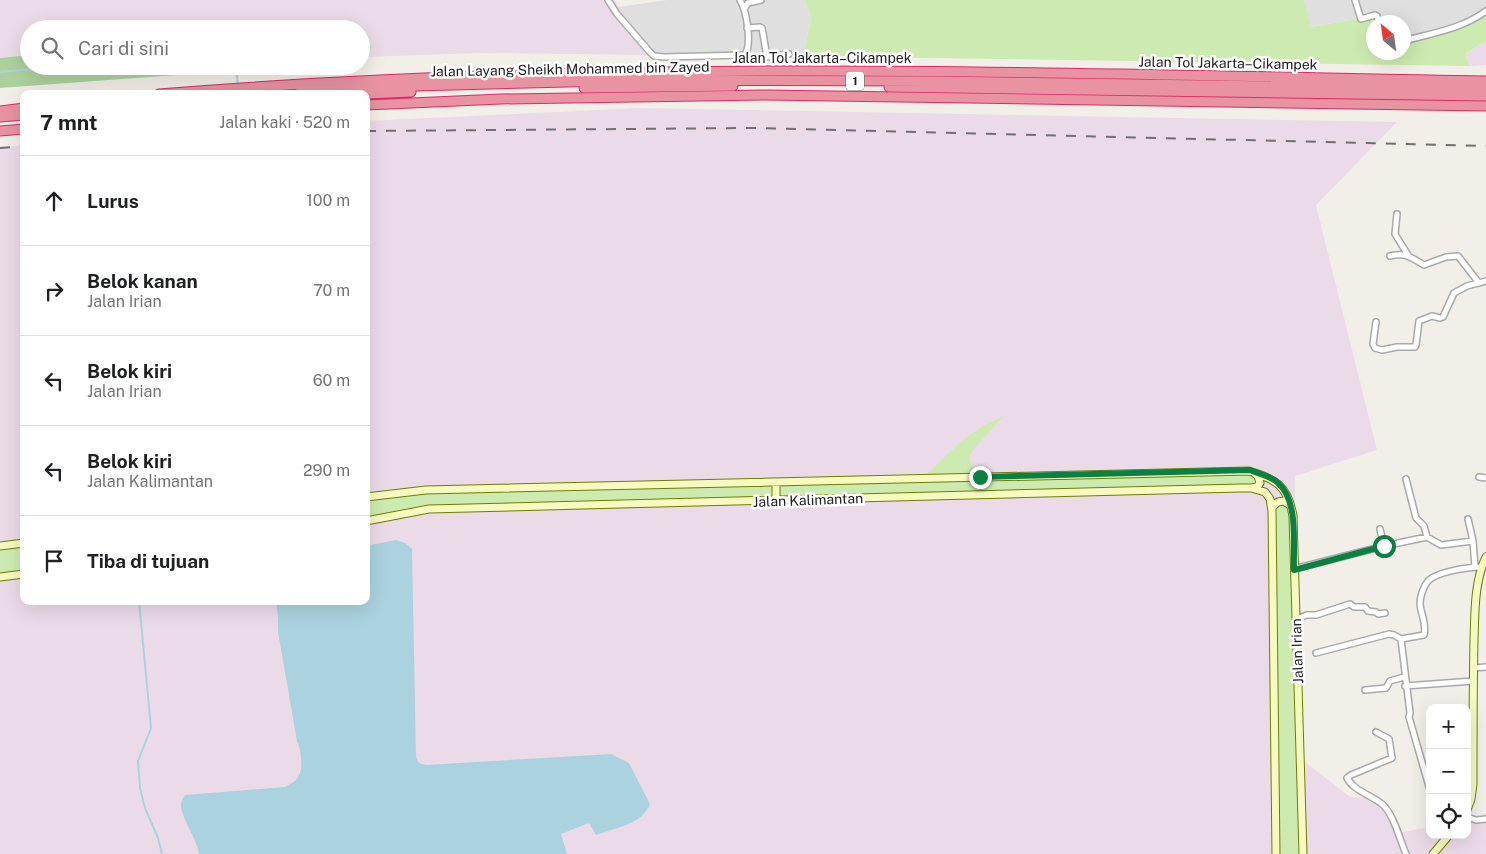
<!DOCTYPE html>
<html lang="id">
<meta charset="utf-8">
<style>
:root{--surface:#fff;--page:#f6f6f6;--text:#202124;--muted:#757577;--line:#e0e0e0}
body{margin:0;font-family:"Public Sans",sans-serif;background:var(--page);color:var(--text)}
.controls{position:absolute;right:15px;bottom:15px;display:grid;overflow:hidden;border-radius:10px;box-shadow:0 5px 20px #0002}
.controls button{width:45px;height:45px;display:grid;place-items:center;padding:0;border:0;border-bottom:1px solid var(--line);background:var(--surface);color:var(--text);font:25px sans-serif}
.compass{position:absolute;left:1366px;top:15px;width:45px;height:45px;border-radius:50%;background:var(--surface);box-shadow:0 5px 20px #0002;rotate:331deg}
.stop{position:absolute;width:15px;height:15px;margin:-11px;border:4px solid #0b8043;border-radius:50%;background:#fff}
.stop.end{background:#0b8043;border-color:#fff;box-shadow:0 1px 5px #0008}
.list{margin:0;padding:0;list-style:none}
h2{display:flex;justify-content:space-between;align-items:center;height:65px;margin:0;padding:0 20px;font-size:21px}
h2 small{font-size:16px;font-weight:400;color:var(--muted)}
.list li{display:grid;grid-template-columns:32px 1fr auto;gap:15px;align-items:center;box-sizing:border-box;height:90px;padding:0 20px;border-top:1px solid var(--line)}
.list b{display:block;font-size:19px;white-space:nowrap}
.list p{margin:0;font-size:16px;white-space:nowrap;color:var(--muted)}
.list em{font-size:16px;font-style:normal;color:var(--muted)}
.icon{flex:none;width:28px;height:28px;fill:none;stroke:currentColor;stroke-width:2;stroke-linecap:round;stroke-linejoin:round}
.map{position:relative;flex:none;width:1486px;height:854px;overflow:hidden}
.search{position:absolute;background:var(--surface);box-shadow:0 5px 20px #0002;left:20px;top:20px;width:350px;height:55px;display:flex;align-items:center;gap:12px;box-sizing:border-box;padding:0 18px;border-radius:28px;color:var(--muted);font-size:19px}
.panel{position:absolute;background:var(--surface);box-shadow:0 5px 20px #0002;left:20px;top:90px;width:350px;height:515px;border-radius:10px}
.map>svg:first-child{display:block}
.residential{fill:#e0dfdf}
.industrial{fill:#ebdbe8}
.grass{fill:#cdebb0}
.forest{fill:#add19e}
.water{fill:#aad3df}
.lines{fill:none;stroke-linecap:round;stroke-linejoin:round}
.stream{stroke:#aad3df;stroke-width:2}
.street-casing{stroke:#a9a9a9;stroke-width:8}
.secondary-casing{stroke:#707d05;stroke-width:9}
.highway-casing{stroke:#dc2a67;stroke-width:11}
.street{stroke:#fff;stroke-width:5}
.secondary{stroke:#f7fabf;stroke-width:7}
.highway{stroke:#e892a2;stroke-width:9}
.rail{stroke:#707070;stroke-width:2;stroke-dasharray:10 10;stroke-linecap:butt}
.route{stroke:#0b8043;stroke-width:6}
.labels{text-anchor:middle;dominant-baseline:central;stroke-width:5;stroke-linejoin:round;paint-order:stroke}
.shield{fill:#fff;stroke:#646464;stroke-width:1}
.shield-label{font-size:12px;font-weight:bold;fill:#222}
.street-label{font-size:14px;fill:#222;stroke:#fff}
</style>
<div class="map">
<svg width="1486" height="854" viewBox="0 0 1486 854">
<rect width="100%" height="100%" fill="#f2efe9"/>
<path class="residential" d="M667 0H805L811 18 803 56 652 55 618 7Z
M1304 0H1486V12L1478 18 1404 39V22H1375L1373 16 1310 27Z"/>
<path class="industrial" d="M0 0H614L652 55 482 53 361 57V29H29V55L0 58Z
M1486 41V65L1470 66 1465 54Z
M641 108 1397 122 1316 205 1377 450 1295 476 1299 757 1350 797 1380 798 1397 833 1430 827V835H1467V820L1486 817V854H0V148L24 145V601H366V121Z"/>
<path class="grass" d="M805 0H1304L1311 27 1373 16 1375 22H1374V52H1404V39L1478 18 1486 12V41L1465 54 1470 66 803 56 811 18Z
M1004 416C997 423 991 430 985 437 970 452 963 458 979 476L1256 474 1259 485 429 509 366 521V497L426 490 922 478 965 438 983 426Z
M1278 502 1291 506 1303 854H1276L1272 510Z
M24 544V574L0 577V548Z"/>
<path class="forest" d="M29 55V66H260L244 70 0 88V58Z"/>
<path class="water" d="M396 540 405 543 412 549 416 757 419 763 426 765 611 754 629 763 650 804C643 824 615 828 596 835L589 823 561 834 567 854H199C197 838 180 816 181 805 181 801 183 798 185 795L285 787C289 785 296 781 298 777 304 769 301 750 297 741L278 632V617L276 601H366V546Z"/>
<g class="lines">
<path class="stream" d="M236 66 238 86
M0 72 66 66
M139 601 151 728 138 761 140 788 145 808 158 838 162 854"/>
<g class="street-casing">
<path id="street" d="M608 0 617 14 649 51 654 56 664 57 745 55C752 43 747 12 740 0
M1355 0 1361 19 1375 15 1377 16 1379 22
M744 9 748 3 761 0
M747 28 760 27 762 28 767 57 789 54
M1404 41C1432 33 1462 29 1486 11
M1397 214 1395 234 1408 255
M1390 256C1406 252 1410 257 1424 265L1446 257 1458 256 1479 283
M1376 322 1373 344 1375 348 1382 350 1397 347H1415L1416 345 1419 321 1432 316 1440 318 1443 317 1454 293 1467 286 1486 281
M1479 477 1486 478
M1406 479 1416 518 1424 526 1427 537
M1468 519 1473 541 1475 567
M1380 529 1384 546
M1294 569 1384 546 1427 537 1441 545 1473 541
M1296 619 1307 615H1316L1350 604 1354 607H1365L1368 611 1376 612 1378 614 1385 613
M1316 653 1389 634 1394 635 1401 639
M1473 668 1486 667
M1405 686 1473 681
M1365 690 1386 688 1390 681 1404 677
M1376 732 1389 739 1392 758 1351 775 1347 778C1354 791 1371 795 1382 804 1393 813 1400 840 1406 854
M1430 790 1409 717 1410 713 1401 639 1424 635C1427 624 1421 615 1420 604 1420 597 1423 587 1428 581 1436 572 1468 567 1481 567
M1467 817 1476 820 1486 819"/>
</g>
<g class="secondary-casing">
<path id="secondary" d="M1251 488 1257 487 1260 483 1258 476 1254 473
M366 497 426 490 1249 471C1276 479 1288 486 1293 516L1303 854
M776 501V482
M1272 510V507L1278 502 1284 501 1290 505
M366 521 429 509 1240 488H1251L1265 492 1270 499 1272 511 1276 854
M0 546 24 543
M0 577 24 574
M1467 810 1471 799 1473 784C1473 736 1473 688 1474 640 1475 613 1474 582 1486 557
M1433 854 1449 835"/>
</g>
<g class="highway-casing">
<path id="highway" d="M889 87 1486 96
M584 88 733 86
M301 89 647 80 935 81 1486 89
M159 94C600 58 1044 73 1486 81
M366 94 411 92
M366 105 501 99 765 95 1486 106
M0 111 24 108
M0 117 24 115
M0 131 24 129"/>
</g>
<use href="#street" class="street"/>
<use href="#secondary" class="secondary"/>
<use href="#highway" class="highway"/>
<path class="rail" d="M366 131 751 128 1486 146
M0 148 24 146"/>
</g>
<g class="lines">
<path class="route" d="M980 477 1250 470C1259 474 1271 476 1278 483 1299 501 1293 545 1294 570L1384 546"/>
</g>
<g class="labels">
<rect class="shield" x="846" y="71.5" width="18" height="19" rx="4"/>
<g class="shield-label">
<text x="855" y="81">1</text>
</g>
<g class="street-label">
<text x="822" y="58">Jalan Tol Jakarta–Cikampek</text>
<text transform="translate(1228 63) rotate(1)">Jalan Tol Jakarta–Cikampek</text>
<text transform="translate(570 69) rotate(-1)">Jalan Layang Sheikh Mohammed bin Zayed</text>
<text transform="translate(808 500) rotate(-2)">Jalan Kalimantan</text>
<text transform="translate(1297 651) rotate(-92)">Jalan Irian</text>
</g>
</g>
</svg>
<div class="controls">
<button>+</button>
<button>−</button>
<button><svg class="icon" aria-label="locate" viewBox="0 0 24 24"><circle cx="12" cy="12" r="6"/><path d="M12 2v4M12 18v4M2 12h4M18 12h4"/></svg></button>
</div>
<svg class="compass" viewBox="-18 -18 36 36"><path d="M0-13l5 13h-10z" fill="#e53935"/><path d="M0 13l5-13h-10z" fill="#757577"/></svg>
<div class="stop" style="left:1384px;top:546px"></div>
<div class="stop end" style="left:980px;top:477px"></div>
<div class="search"><svg class="icon" aria-label="search" viewBox="0 0 24 24"><circle cx="10" cy="10" r="6"/><path d="M15 15l6 6"/></svg>Cari di sini</div>
<section class="panel">
<h2>7 mnt<small>Jalan kaki · 520 m</small></h2>
<ul class="list">
<li><svg class="icon" aria-label="ahead" viewBox="0 0 24 24"><path d="M12 20V5M6 11l6-6 6 6"/></svg><div><b>Lurus</b></div><em>100 m</em></li>
<li><svg class="icon" aria-label="right" viewBox="0 0 24 24"><path d="M7 20v-9h11M14 6l5 5-5 5"/></svg><div><b>Belok kanan</b><p>Jalan Irian</p></div><em>70 m</em></li>
<li><svg class="icon" aria-label="left" viewBox="0 0 24 24"><path d="M17 20v-9H6M10 6l-5 5 5 5"/></svg><div><b>Belok kiri</b><p>Jalan Irian</p></div><em>60 m</em></li>
<li><svg class="icon" aria-label="left" viewBox="0 0 24 24"><path d="M17 20v-9H6M10 6l-5 5 5 5"/></svg><div><b>Belok kiri</b><p>Jalan Kalimantan</p></div><em>290 m</em></li>
<li><svg class="icon" aria-label="arrive" viewBox="0 0 24 24"><path d="M6 21V4h12l-3 4 3 4H6"/></svg><div><b>Tiba di tujuan</b></div></li>
</ul>
</section>
</div>
